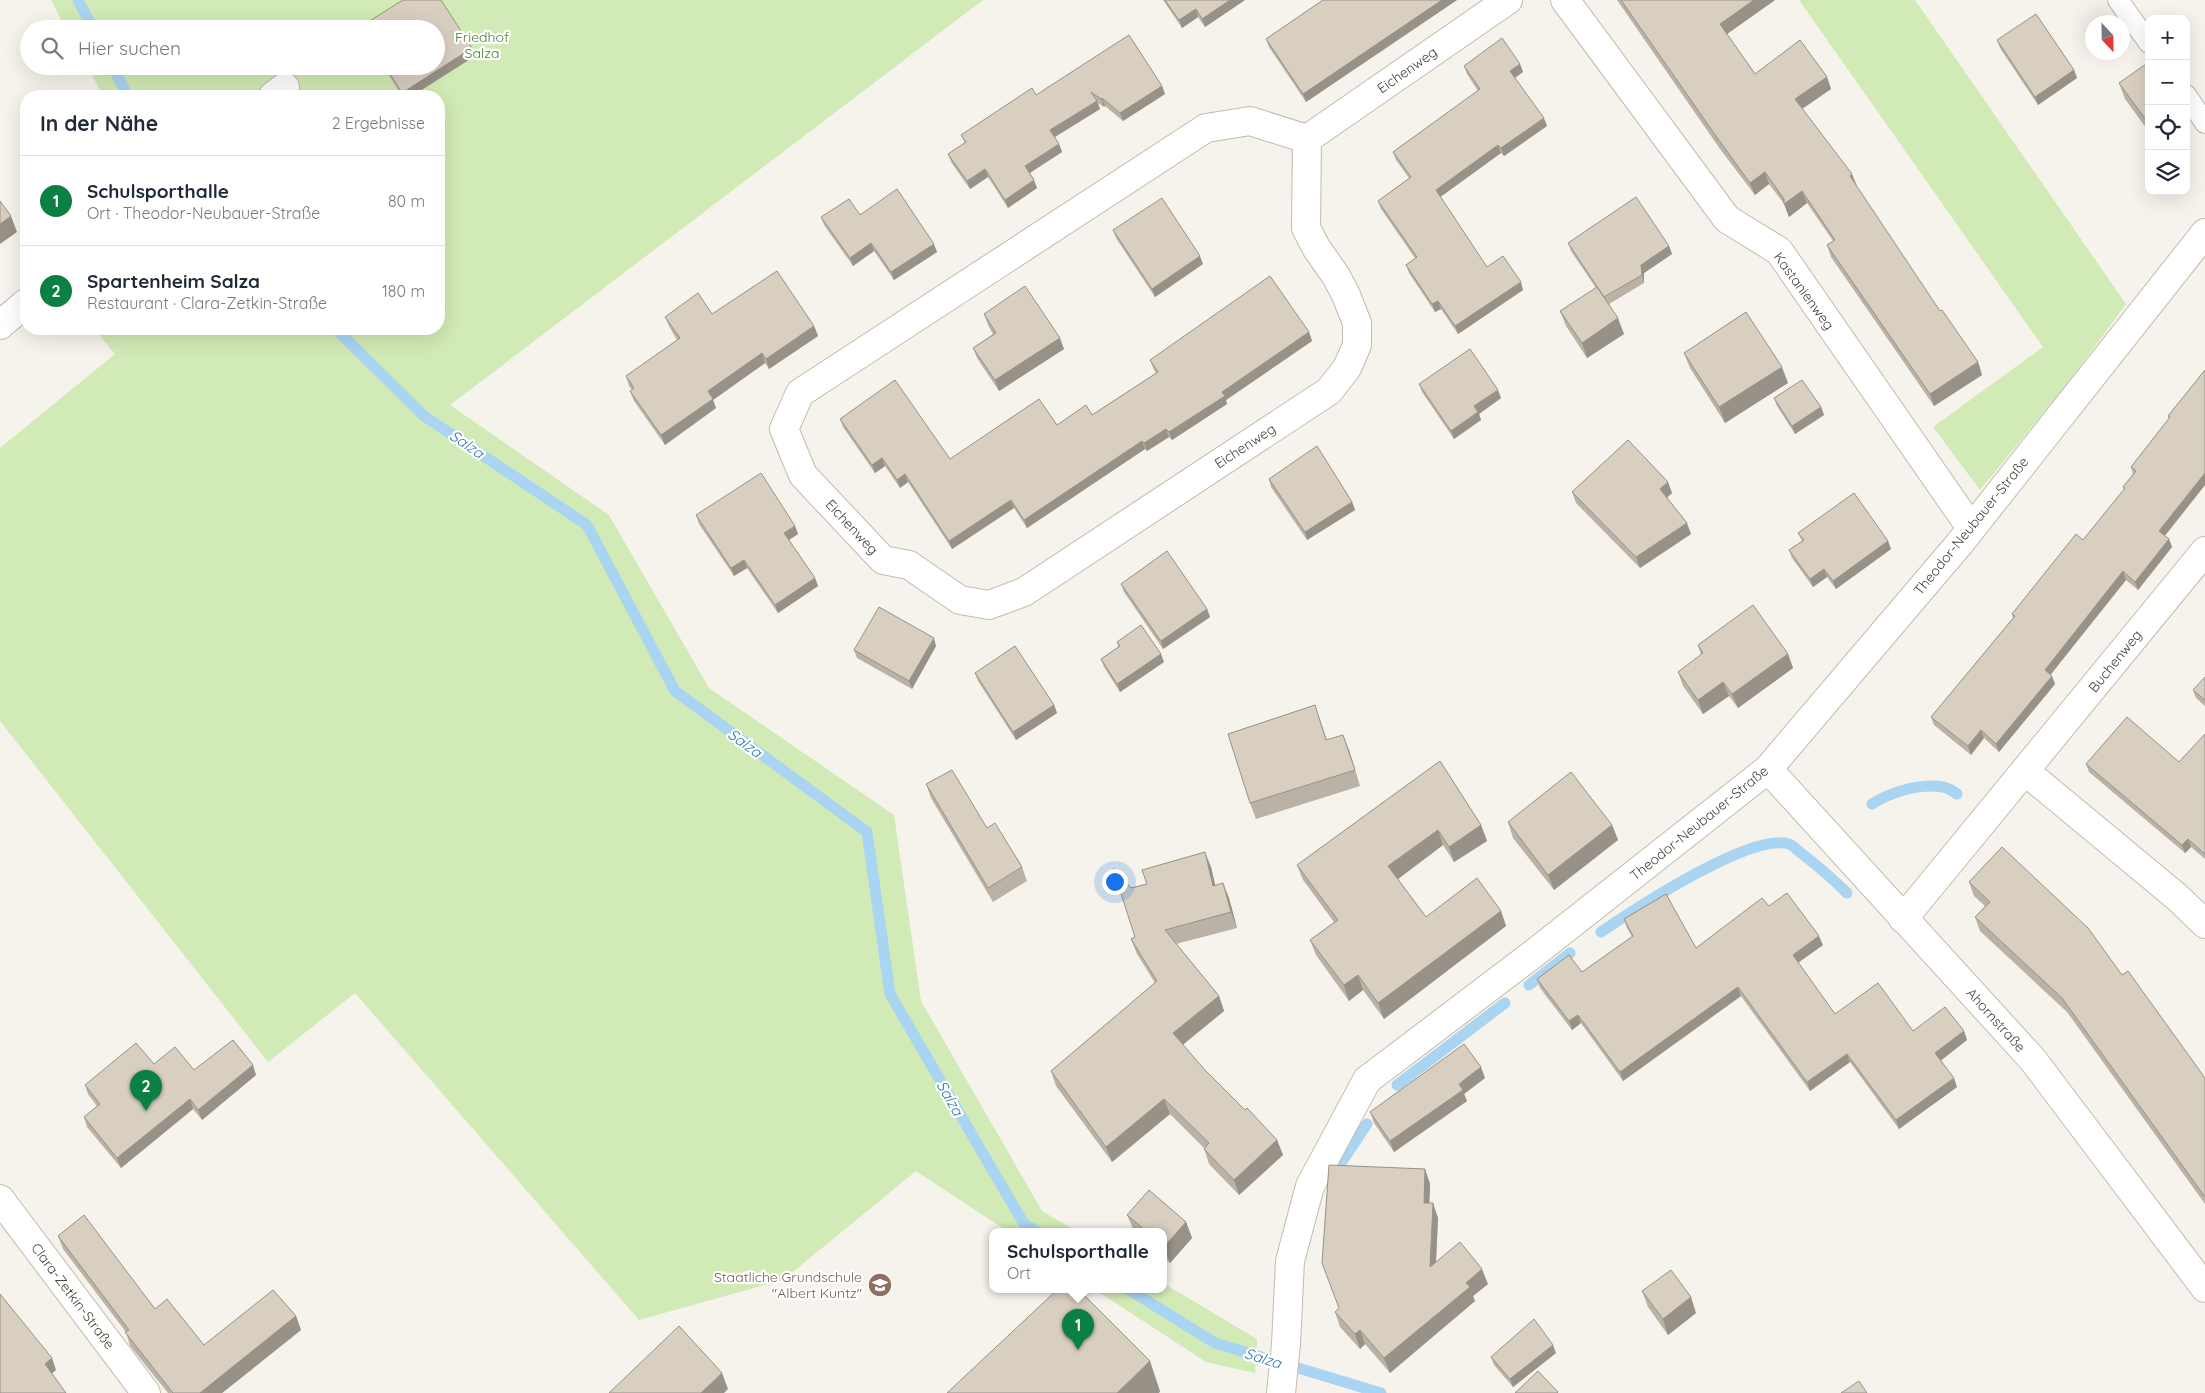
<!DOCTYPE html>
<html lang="de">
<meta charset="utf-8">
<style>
:root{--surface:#fff;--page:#f2f2f3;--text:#1f2937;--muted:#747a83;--line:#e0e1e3;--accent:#0b8043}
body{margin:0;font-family:Quicksand,sans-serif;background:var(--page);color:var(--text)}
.controls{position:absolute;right:15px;top:15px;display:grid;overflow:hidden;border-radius:10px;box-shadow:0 5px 20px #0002}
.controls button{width:45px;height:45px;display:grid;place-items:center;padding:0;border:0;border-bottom:1px solid var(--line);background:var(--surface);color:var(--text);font:25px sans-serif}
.compass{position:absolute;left:2085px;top:15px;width:45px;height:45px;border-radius:50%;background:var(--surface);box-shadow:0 5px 20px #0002;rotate:158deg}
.you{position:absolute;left:1114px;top:881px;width:18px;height:18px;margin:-12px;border:4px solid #fff;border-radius:50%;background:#1a73e8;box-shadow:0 0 0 8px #1a73e833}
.badge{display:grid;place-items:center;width:32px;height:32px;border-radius:50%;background:var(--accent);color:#fff;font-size:16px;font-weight:700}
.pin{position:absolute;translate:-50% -41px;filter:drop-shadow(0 1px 2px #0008)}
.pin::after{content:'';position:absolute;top:26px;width:18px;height:15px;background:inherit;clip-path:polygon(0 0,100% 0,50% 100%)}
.popup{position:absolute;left:989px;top:1228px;width:178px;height:65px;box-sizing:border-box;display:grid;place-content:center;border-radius:10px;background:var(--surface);filter:drop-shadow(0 1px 4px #0005);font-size:16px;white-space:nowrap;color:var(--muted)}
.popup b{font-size:19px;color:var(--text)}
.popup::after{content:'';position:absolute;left:50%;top:100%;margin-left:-10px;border:10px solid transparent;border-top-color:var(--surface)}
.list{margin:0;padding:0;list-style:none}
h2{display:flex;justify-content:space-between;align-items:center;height:65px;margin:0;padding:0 20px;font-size:21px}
h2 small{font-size:16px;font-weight:400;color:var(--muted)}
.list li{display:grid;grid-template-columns:32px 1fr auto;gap:15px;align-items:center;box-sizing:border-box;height:90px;padding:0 20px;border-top:1px solid var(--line)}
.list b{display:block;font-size:19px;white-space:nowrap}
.list p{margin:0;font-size:16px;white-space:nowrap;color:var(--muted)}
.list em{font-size:16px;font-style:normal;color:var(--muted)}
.icon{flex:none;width:28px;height:28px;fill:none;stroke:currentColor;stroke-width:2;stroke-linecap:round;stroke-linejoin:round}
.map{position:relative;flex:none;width:2205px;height:1393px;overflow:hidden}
.search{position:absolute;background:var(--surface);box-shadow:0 5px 20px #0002;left:20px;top:20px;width:425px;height:55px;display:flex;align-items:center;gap:12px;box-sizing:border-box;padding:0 18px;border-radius:28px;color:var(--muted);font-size:19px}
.panel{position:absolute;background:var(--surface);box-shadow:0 5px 20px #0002;left:20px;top:90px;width:425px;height:245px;border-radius:20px}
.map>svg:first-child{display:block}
.green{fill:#d2eab5}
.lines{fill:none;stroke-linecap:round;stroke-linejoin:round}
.stream{stroke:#a9d4f2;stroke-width:11}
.service-casing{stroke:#c2bbae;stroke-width:22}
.minor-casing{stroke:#c2bbae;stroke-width:30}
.service{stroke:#fff;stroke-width:20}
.minor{stroke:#fff;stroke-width:28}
.wall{fill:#bab2a6}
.shaded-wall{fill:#979187}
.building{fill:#d8cfc1;stroke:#979187}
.labels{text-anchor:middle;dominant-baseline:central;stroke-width:4.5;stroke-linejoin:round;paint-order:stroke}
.park-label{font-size:14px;fill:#4a7f2a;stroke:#fff}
.street-label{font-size:14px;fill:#4b4439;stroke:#fff}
.education-label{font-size:14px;fill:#785e54;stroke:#fff;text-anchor:end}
.water-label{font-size:15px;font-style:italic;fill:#2e7ab2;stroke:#fff}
</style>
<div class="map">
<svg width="2205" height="1393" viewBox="0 0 2205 1393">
<rect width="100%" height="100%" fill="#f6f3ec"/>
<path class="green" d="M51 0H983L450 405 609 515 709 688 894 815 921 1001 1042 1211 1076 1231H1007L916 1171 783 1280 639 1320 355 993 268 1062 0 721V448L115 354 94 329H439V96H103L87 66H436V29H66Z
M1799 0H1915L2126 304 2068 383 1980 490 1933 427 2043 347Z
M1163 1283 1257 1339 1255 1373 1206 1362 1094 1289H1163Z"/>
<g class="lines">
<path class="stream" d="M78 0 93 29
M112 66 128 96
M336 329 424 416 587 525 675 691 867 832 890 994 1024 1224 1036 1231
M1872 804C1891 792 1920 783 1943 787 1948 788 1953 791 1957 794
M1601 932C1635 909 1751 832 1789 844 1793 845 1798 851 1801 853 1818 866 1833 879 1847 893
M1529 985 1570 953
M1397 1085 1505 1003
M1335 1172 1367 1124
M1128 1289 1215 1343 1381 1393"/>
<g class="service-casing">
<path id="service" d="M2118 0 2149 43
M2186 95 2205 123"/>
</g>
<g class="minor-casing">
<path id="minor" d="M1565 0 1727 219 1779 251 1971 528
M273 96 285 87
M1250 121 1307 139 1306 228 1317 249 1336 276 1346 295 1357 323V345L1347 368 1329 391 1024 592 989 605 960 600 909 565 883 560 803 475 784 429 800 393 1206 128Z
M1307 139 1508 0
M0 325 26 303
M1768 769 2033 1060 2205 1288
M2025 771 2177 897 2205 924
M1903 919 2205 551
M0 1199 146 1393
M1281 1393 1286 1344 1290 1261 1310 1186 1367 1080 1537 951 1768 769 1960 543 2205 233"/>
</g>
<use href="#service" class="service"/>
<use href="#minor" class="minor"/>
</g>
<path class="wall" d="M1163 0H1245L1205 27 1198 17 1182 28Z
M1323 0H1457L1306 102 1269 47 1266 39Z
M1617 0H1775L1727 34 1755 74 1827 77 1831 89 1802 109 1856 186 1940 311 1978 362 1982 375 1934 406 1831 257 1827 245 1833 241 1807 203 1789 217 1785 205 1769 184 1755 195 1720 149Z
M1997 40 2074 70 2077 78 2038 105 2000 48Z
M472 48 475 56 412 96H402L383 66H436Z
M1520 64 1523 72 1515 78 1547 126 1504 156 1501 153 1440 197 1487 267 1523 290 1458 334 1441 309 1435 312 1409 273 1406 265 1415 258 1381 209 1378 201 1409 178 1396 160 1393 152 1478 91 1467 74 1464 66Z
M2149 67V132L2125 99 2119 83Z
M1162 86 1165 94 1123 121 1105 106 1104 107 1098 103 1100 109 1055 137 1059 144 1062 152 1030 173 1037 188 1008 208 988 177 970 189 951 162 948 154 965 143 961 135 1036 95Z
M860 215 937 252 894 280 874 251 853 266 824 225 821 217Z
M1113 230 1203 264 1155 297 1116 238Z
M1568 243 1669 246 1672 254 1644 273V283L1609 304 1624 334 1587 358 1566 326 1560 311 1596 288 1571 251Z
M712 314 814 326 818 336 769 369 765 363 713 400 716 408 665 445 634 401 630 391 632 390 629 386 626 376 677 340 669 326 665 317Z
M984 314 1064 349 999 391 977 358 973 348 993 334 988 325Z
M1309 332 1312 341 1226 400 1227 404 1172 440 1169 437 1147 451 1145 449 1027 528 1014 508 952 549 908 482 900 488 885 466 875 473 843 427 840 419 950 459 1057 425 1092 415 1156 373 1153 368 1150 360Z
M1684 353 1788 383 1725 423 1690 368Z
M2205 370V485L2165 536 2169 539 2172 547 2138 590 2126 580 2050 674 2055 684 1999 752 1984 738 1971 755 1934 725 1931 717 2013 618 2012 614 2083 540 2124 490 2123 487 2133 474 2131 467 2169 419 2168 416Z
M1419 384 1501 398 1479 414 1481 420 1454 439 1422 392Z
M1774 398 1821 407 1824 415 1795 434 1777 406Z
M1269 479 1352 502 1355 510 1307 540 1271 487Z
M1668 482 1672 493 1667 498 1691 534 1640 568 1576 503 1572 492Z
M696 515 795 526 798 534 789 540 815 578 818 586 778 613 747 568 734 576 699 524Z
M1798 533 1888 541 1891 549 1836 589 1827 577 1813 587 1792 558 1789 550 1802 541Z
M1121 584 1207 609 1210 617 1163 649 1124 592Z
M1117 642 1164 662 1120 692 1104 667 1101 659 1118 647Z
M1698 645 1788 654 1793 668 1738 708 1729 696 1703 714 1683 686 1678 672 1701 655Z
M936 646 912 689 857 658 854 650Z
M975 673 1054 705 1057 713 1016 740 978 681Z
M2205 677V706L2196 698 2193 690Z
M1315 705 1327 740 1349 750 1360 786 1256 819 1250 803Z
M2205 734V859L2191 847 2185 853 2089 772 2086 764 2179 762Z
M1440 761 1481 825 1487 841 1454 862 1443 845 1398 879 1426 917 1501 911 1506 926 1384 1019 1363 990 1349 1001 1316 955 1310 940 1334 922 1303 880 1297 865Z
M926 784 987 828 1022 867 1027 881 993 902 931 798Z
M1508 822 1612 825 1618 840 1554 890 1513 838Z
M1211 867 1215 885 1229 898 1237 928 1176 944 1219 996 1224 1011 1183 1045 1204 1069 1245 1110 1277 1140 1283 1155 1239 1195 1209 1164 1204 1148 1170 1114 1112 1162 1056 1086 1051 1071 1155 983 1137 954 1131 939 1135 937 1131 888Z
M1969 882 2122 975 2205 1078V1204L2067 1012 1980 931 1975 917 1985 906 1974 896Z
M1769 906 1823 945 1798 963 1835 1014 1913 1031H1964L1967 1040 1941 1060 1957 1087 1899 1129 1850 1062 1810 1091 1741 996 1623 1081 1581 1023 1572 1030 1540 988 1537 979 1582 972 1632 937 1627 928 1624 919 1696 948Z
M154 1064 194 1070 256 1075 202 1120 193 1109 121 1168 87 1127 84 1117 97 1106 88 1094 85 1085Z
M1485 1078 1464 1094 1467 1101 1394 1152 1374 1123 1370 1112Z
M1425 1169 1430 1184 1429 1203 1438 1218 1436 1262 1488 1284 1473 1296 1475 1301 1390 1373 1365 1344 1360 1349 1340 1327 1335 1312 1339 1308Z
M1127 1215 1186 1222 1192 1238 1170 1263 1163 1257V1231H1134Z
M58 1236 204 1345 296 1316 301 1330 222 1393H168L130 1346 126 1332 63 1249Z
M1642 1291 1696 1313 1668 1335 1648 1307Z
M1556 1353 1513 1387 1494 1365 1491 1357Z"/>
<path class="shaded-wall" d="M1230 0H1245L1205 27 1202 19Z
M1442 0H1457L1306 102 1303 94Z
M1754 0H1775L1724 36 1720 24Z
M1196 9 1198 17 1182 28 1179 20Z
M472 48 475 56 412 96H403L402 93Z
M1520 64 1523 72 1513 79 1510 71Z
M2074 70 2077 78 2038 105 2035 97Z
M1827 77 1831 89 1799 111 1795 99Z
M1162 86 1165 94 1123 121 1120 113Z
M1102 98 1105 106 1104 107 1101 99Z
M1097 101 1100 109 1053 138 1050 130Z
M1544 118 1547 126 1504 156 1501 148Z
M1059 144 1062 152 1028 174 1025 166Z
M1498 145 1501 153 1439 198 1436 190Z
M985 169 988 177 970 189 967 181Z
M1765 172 1769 184 1755 195 1750 183Z
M1852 174 1857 186 1850 176Z
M1034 180 1037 188 1008 208 1005 200Z
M1802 191 1807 203 1789 217 1784 204Z
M11 216 17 232 0 244V224Z
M871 243 874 251 853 266 850 258Z
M934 244 937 252 894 280 891 272Z
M1669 246 1672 254 1644 273V283L1642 275 1641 265Z
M1200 256 1203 264 1155 297 1152 289Z
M1521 282 1523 290 1458 334 1455 326Z
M1438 301 1441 309 1435 312 1432 304Z
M1618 318 1624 334 1587 358 1582 343Z
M814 326 818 336 769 369 766 359Z
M1309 332 1312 341 1226 400 1227 404 1172 440 1169 432 1222 392Z
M1060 338 1064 349 999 391 995 380Z
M762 353 765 363 713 400 716 408 665 445 661 435 708 391Z
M1978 362 1982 375 1934 406 1930 394Z
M1782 367 1788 383 1725 423 1719 407Z
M1498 390 1501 398 1479 414 1481 420 1454 439 1451 431 1474 406Z
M1821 407 1824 415 1795 434 1792 426Z
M1166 429 1169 437 1147 451 1144 443Z
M1142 441 1145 449 1027 528 1024 520Z
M882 458 885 466 875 473 872 465Z
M2205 473V485L2162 539 2159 531Z
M905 474 908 482 900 488 897 480Z
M1668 482 1672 493 1664 500 1660 489Z
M1011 500 1014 508 952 549 949 541Z
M1352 502 1355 510 1307 540 1305 532Z
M1687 523 1691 534 1640 568 1636 557Z
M795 526 798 534 787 541 784 533Z
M2169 539 2172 547 2138 590 2135 582Z
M1888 541 1891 549 1836 589 1833 581Z
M744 560 747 568 734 576 731 568Z
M1824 569 1827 577 1813 587 1810 579Z
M2123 571 2126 580 2048 678 2045 670Z
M815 578 818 586 778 613 775 605Z
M1207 609 1210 617 1163 649 1161 641Z
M934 638 936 646 912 689 909 681Z
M1161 654 1164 662 1120 692 1117 684Z
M1788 654 1793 668 1738 708 1732 694Z
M2052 676 2055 684 1999 752 1996 744Z
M1723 682 1729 696 1703 714 1698 700Z
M1054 705 1057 713 1016 740 1013 732Z
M1981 730 1984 738 1971 755 1968 746Z
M1343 735 1349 750 1360 786 1355 770Z
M1481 825 1487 841 1454 862 1449 847Z
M1612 825 1618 840 1554 890 1548 875Z
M1438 830 1443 845 1394 882 1388 866Z
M2188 839 2191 847 2185 853 2182 845Z
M1205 852 1211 867 1219 901 1213 886Z
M1223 883 1229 898 1237 928 1231 912Z
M1501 911 1506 926 1384 1019 1378 1003Z
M1819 936 1823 945 1796 964 1793 955Z
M1358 975 1363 990 1349 1001 1344 985Z
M1738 987 1741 996 1623 1081 1620 1072Z
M1219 996 1224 1011 1178 1048 1173 1033Z
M1578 1015 1581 1023 1572 1030 1569 1021Z
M1964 1031 1967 1040 1939 1062 1935 1053Z
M1847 1054 1850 1062 1810 1091 1807 1082Z
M253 1065 256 1075 202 1120 198 1110Z
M1481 1067 1485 1078 1464 1094 1467 1101 1394 1152 1390 1141 1459 1084Z
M1954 1078 1957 1087 1899 1129 1896 1120Z
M190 1099 193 1109 121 1168 117 1158Z
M1164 1099 1170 1114 1112 1162 1106 1147Z
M1277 1140 1283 1155 1239 1195 1234 1180Z
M1425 1169 1430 1184 1429 1217 1424 1203Z
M1433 1203 1438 1218 1435 1282 1430 1267Z
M1186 1222 1192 1238 1170 1263 1164 1247Z
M1482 1269 1488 1284 1473 1296 1475 1301 1390 1373 1384 1358 1466 1283Z
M1691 1297 1696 1313 1668 1335 1663 1319Z
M296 1316 301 1330 222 1393H200Z
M1360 1330 1365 1344 1360 1349 1355 1334Z
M1553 1345 1556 1353 1513 1387 1510 1379Z
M52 1358 56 1370 49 1376 45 1364Z
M1150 1361 1160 1391 1159 1393H1117Z
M722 1373 728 1389 724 1393H701Z"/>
<path class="building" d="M403 0H441L472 48 402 93 385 66H436V29H361L360 27Z
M1165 0H1230L1202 19 1196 9 1179 20Z
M1323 0H1442L1303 94 1266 39Z
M1621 0H1754L1720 24 1755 74 1800 40 1827 77 1795 99 1852 174 1850 176 1940 311 1942 310 1978 362 1930 394 1827 245 1835 240 1802 191 1784 204V199L1765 172 1750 183 1716 136Z
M2036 14 2074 70 2035 97 1997 40Z
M1129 35 1162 86 1120 113 1102 98 1101 99 1091 92 1097 101 1050 130 1059 144 1025 166 1034 180 1005 200 985 169 967 181 948 154 966 142 961 135 1032 88 1036 95Z
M1502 38 1520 64 1510 71 1544 118 1501 148 1498 145 1436 190 1487 267 1503 256 1521 282 1455 326 1438 301 1432 304 1406 265 1417 257 1378 201 1411 177 1393 152 1480 89 1464 66Z
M2146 64 2149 67V124L2119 83Z
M897 189 934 244 891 272 871 243 850 258 821 217 849 199 860 215Z
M1636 197 1669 246 1641 265 1642 275 1604 297 1568 243Z
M1162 198 1200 256 1152 289 1113 230Z
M0 201 11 216 0 224Z
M777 271 814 326 766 359 762 353 708 391 713 399 661 435 630 391 634 388 626 376 680 338 665 317 698 293 712 314Z
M1270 276 1309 332 1222 392 1225 396 1169 432 1166 429 1144 443 1142 441 1024 520 1011 500 949 541 905 474 897 480 882 458 872 465 840 419 895 380 950 459 1039 399 1057 425 1086 405 1092 415 1158 372 1150 360Z
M1025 286 1060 338 995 380 973 348 996 333 984 314Z
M1597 287 1618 318 1582 343 1560 311Z
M1746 312 1782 367 1719 407 1684 353Z
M1470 349 1498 390 1474 406 1478 412 1451 431 1419 384Z
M2205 370V473L2159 531 2169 539 2135 582 2123 571 2045 670 2052 676 1996 744 1981 730 1968 746 1931 717 2015 616 2012 614 2076 534 2083 540 2125 488 2123 487 2136 471 2131 467 2170 417 2168 416Z
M1802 380 1821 407 1792 426 1774 398Z
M1628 440 1668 482 1660 489 1687 523 1636 557 1572 492Z
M1317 446 1352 502 1305 532 1269 479Z
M761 473 795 526 784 533 815 578 775 605 744 560 731 568 696 515Z
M1854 493 1888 541 1833 581 1824 569 1810 579 1789 550 1804 540 1798 533Z
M1167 551 1207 609 1161 641 1121 584Z
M1753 605 1788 654 1732 694 1723 682 1698 700 1678 672 1703 653 1698 645Z
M879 607 934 638 909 681 854 650Z
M1141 625 1161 654 1117 684 1101 659 1120 646 1117 642Z
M1015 646 1054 705 1013 732 975 673Z
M2205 677V700L2193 690Z
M1315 705 1326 740 1343 735 1355 770 1250 803 1228 734Z
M2127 717 2179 762 2205 734V854L2188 839 2182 845 2086 764Z
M1440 761 1481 825 1449 847 1438 830 1388 866 1426 917 1477 878 1501 911 1378 1003 1358 975 1344 985 1310 940 1338 920 1297 865Z
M952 770 987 828 995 823 1022 867 988 888 926 784Z
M1571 772 1612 825 1548 875 1508 822Z
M2002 847 2088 928 2122 975 2128 971 2205 1078V1197L2062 998 1975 917 1990 902 1969 882Z
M1205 852 1213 886 1223 883 1231 912 1165 930 1219 996 1173 1033 1204 1069 1245 1110 1247 1108 1277 1140 1234 1180 1204 1149 1209 1143 1164 1099 1106 1147 1051 1071 1157 981 1131 939 1135 937 1113 869H1115L1131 888 1147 884 1142 870Z
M1787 893 1819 936 1793 955 1835 1014 1878 983 1913 1031 1945 1007 1964 1031 1935 1053 1954 1078 1896 1120 1847 1054 1807 1082 1738 987 1620 1072 1578 1015 1569 1021 1537 979 1569 955 1582 972 1633 936 1624 919 1666 894 1696 948 1762 898 1769 906Z
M233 1040 253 1065 198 1110 190 1099 117 1158 84 1117 100 1104 85 1085 136 1043 154 1064 175 1047 194 1070Z
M1464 1044 1481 1067 1459 1084 1463 1090 1390 1141 1370 1112Z
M1329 1165 1425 1169 1424 1203H1433L1430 1267 1460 1242 1482 1269 1466 1283 1470 1287 1384 1358 1360 1330 1355 1334 1335 1312 1339 1308 1322 1263Z
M1149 1190 1186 1222 1164 1247H1163V1231H1146L1127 1215Z
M84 1215 155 1309 167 1299 204 1345 273 1290 296 1316 200 1393H173L125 1332 129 1330 58 1236Z
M1671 1270 1691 1297 1663 1319 1642 1291Z
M1058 1289H1078L1150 1361 1117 1393H947Z
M0 1294 52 1358 45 1364 66 1393H0Z
M1534 1319 1553 1345 1510 1379 1491 1357Z
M679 1326 722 1373 701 1393H609Z
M1538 1371 1558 1392 1557 1393H1515Z
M1859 1381 1867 1393H1841Z"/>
<defs>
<g id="school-disc" transform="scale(1.25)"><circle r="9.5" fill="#8d6e63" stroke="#fff"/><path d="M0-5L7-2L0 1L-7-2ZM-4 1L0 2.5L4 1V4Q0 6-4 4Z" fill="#fff"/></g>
</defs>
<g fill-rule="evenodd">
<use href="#school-disc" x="880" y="1285"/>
</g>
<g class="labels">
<g class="park-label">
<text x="482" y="37">Friedhof<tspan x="482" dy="16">Salza</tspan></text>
</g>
<g class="street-label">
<text transform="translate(1407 70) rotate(-35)">Eichenweg</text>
<text transform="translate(1804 291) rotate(54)">Kastanienweg</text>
<text transform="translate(1245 446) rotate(-33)">Eichenweg</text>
<text transform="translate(1971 526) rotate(-51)">Theodor-Neubauer-Straße</text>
<text transform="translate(852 527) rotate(47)">Eichenweg</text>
<text transform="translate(2115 661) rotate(-51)">Buchenweg</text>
<text transform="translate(1699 823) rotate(-39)">Theodor-Neubauer-Straße</text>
<text transform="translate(1996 1020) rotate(48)">Ahornstraße</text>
<text transform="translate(73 1296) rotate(53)">Clara-Zetkin-Straße</text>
</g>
<g class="education-label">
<text x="862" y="1277">Staatliche Grundschule<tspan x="862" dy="16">"Albert Kuntz"</tspan></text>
</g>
<g class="water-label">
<text transform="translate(467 444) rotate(34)">Salza</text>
<text transform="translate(745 743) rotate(36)">Salza</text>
<text transform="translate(950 1098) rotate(60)">Salza</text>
<text transform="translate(1263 1358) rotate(17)">Salza</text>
</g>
</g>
</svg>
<div class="controls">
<button>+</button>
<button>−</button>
<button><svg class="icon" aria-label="locate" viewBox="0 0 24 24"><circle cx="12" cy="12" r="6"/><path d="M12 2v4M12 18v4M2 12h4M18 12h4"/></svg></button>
<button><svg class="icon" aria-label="layers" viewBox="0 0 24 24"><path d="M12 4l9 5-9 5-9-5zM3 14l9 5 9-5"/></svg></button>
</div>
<svg class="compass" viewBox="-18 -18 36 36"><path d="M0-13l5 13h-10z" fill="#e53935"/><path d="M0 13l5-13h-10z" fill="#747a83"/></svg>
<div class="you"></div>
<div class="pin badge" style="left:1078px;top:1350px">1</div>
<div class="popup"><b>Schulsporthalle</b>Ort</div>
<div class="pin badge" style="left:146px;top:1111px">2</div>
<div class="search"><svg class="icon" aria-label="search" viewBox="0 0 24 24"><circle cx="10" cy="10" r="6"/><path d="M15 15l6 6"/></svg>Hier suchen</div>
<section class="panel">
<h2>In der Nähe<small>2 Ergebnisse</small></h2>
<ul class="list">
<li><span class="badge">1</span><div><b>Schulsporthalle</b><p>Ort · Theodor-Neubauer-Straße</p></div><em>80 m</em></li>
<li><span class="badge">2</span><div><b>Spartenheim Salza</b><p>Restaurant · Clara-Zetkin-Straße</p></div><em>180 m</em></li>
</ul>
</section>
</div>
